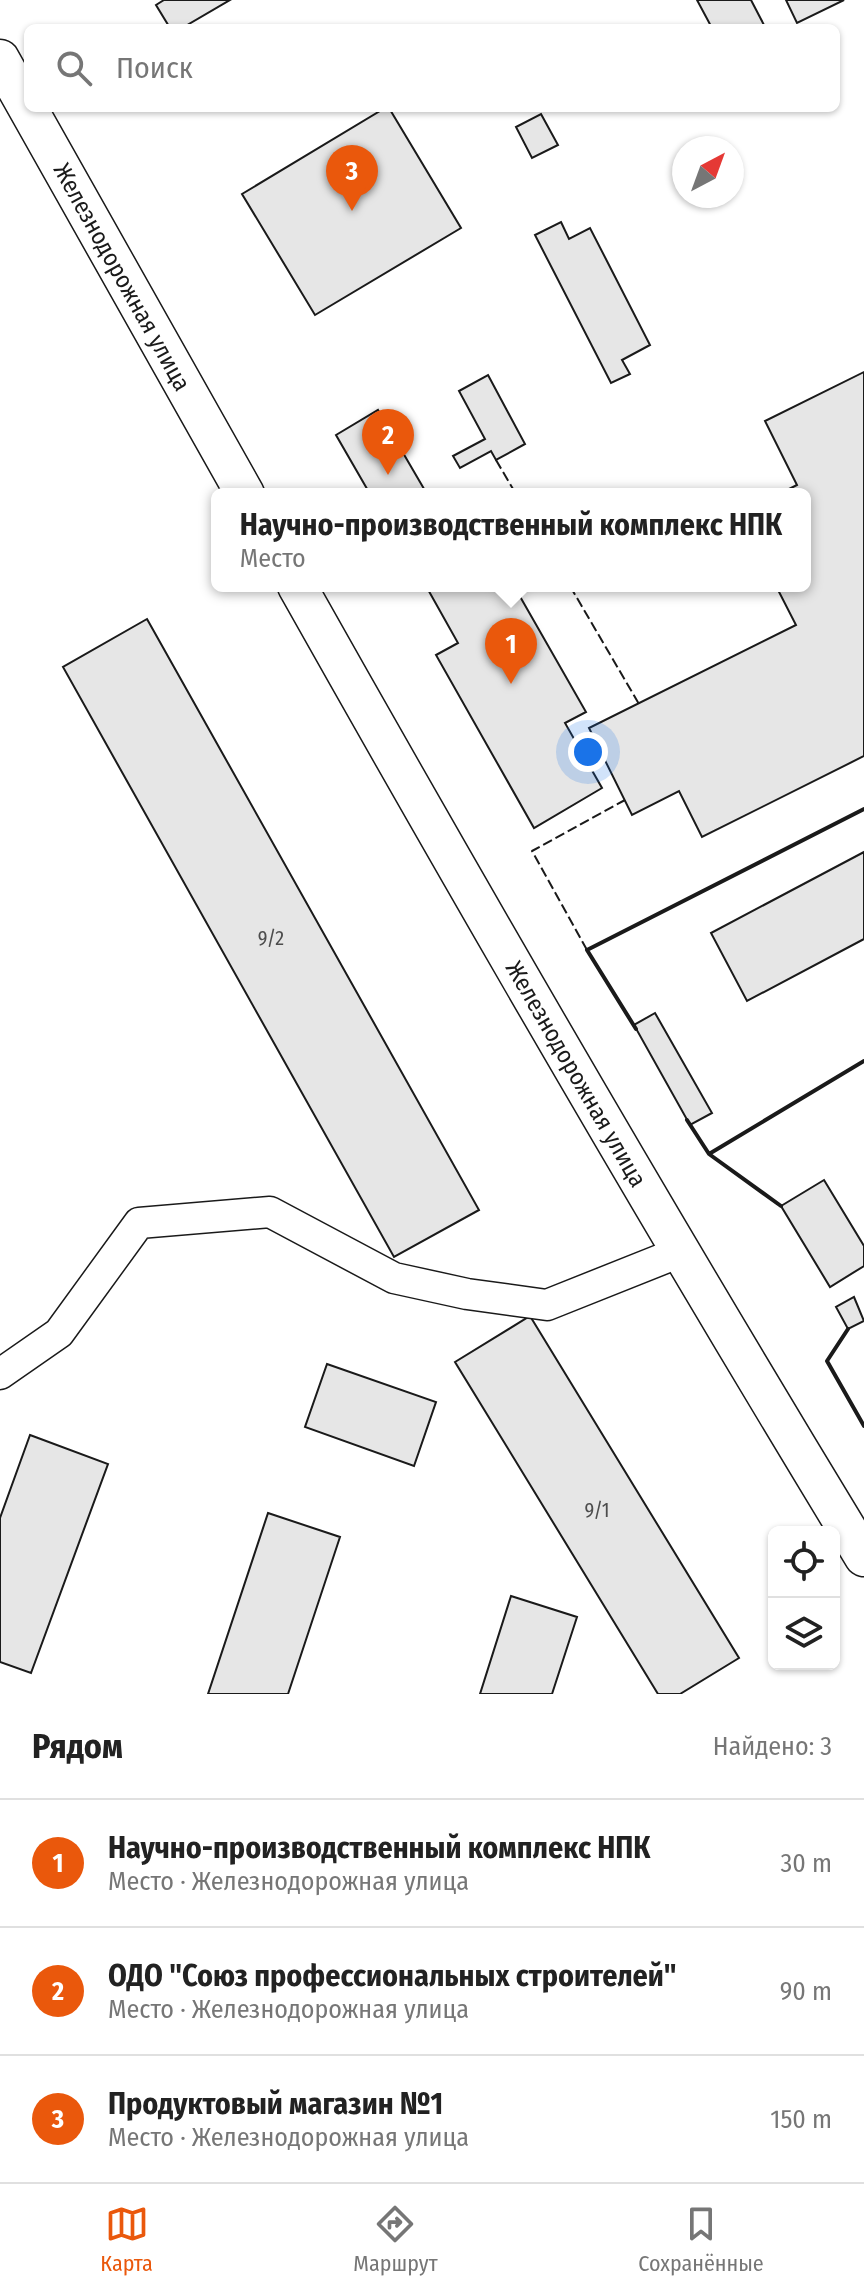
<!DOCTYPE html>
<html lang="ru">
<meta charset="utf-8">
<style>
:root{--surface:#fff;--page:#f2f2f2;--text:#222;--muted:#767676;--line:#e0e0e0;--accent:#ea580c}
body{margin:0;font-family:"Fira Sans Condensed",sans-serif;background:var(--page);color:var(--text)}
.controls{position:absolute;right:24px;bottom:24px;display:grid;overflow:hidden;border-radius:12px;box-shadow:0 2px 6px #0004}
.controls button{width:72px;height:72px;display:grid;place-items:center;padding:0;border:0;border-bottom:2px solid var(--line);background:var(--surface);color:var(--text);font:40px sans-serif}
.compass{position:absolute;left:672px;top:136px;width:72px;height:72px;border-radius:50%;background:var(--surface);box-shadow:0 2px 6px #0004;rotate:41deg}
.you{position:absolute;left:588px;top:752px;width:28px;height:28px;margin:-20px;border:6px solid #fff;border-radius:50%;background:#1a73e8;box-shadow:0 0 0 12px #1a73e833}
.badge{display:grid;place-items:center;width:52px;height:52px;border-radius:50%;background:var(--accent);color:#fff;font-size:26px;font-weight:700}
.pin{position:absolute;translate:-50% -66px;filter:drop-shadow(0 2px 4px #0008)}
.pin::after{content:'';position:absolute;top:42px;width:28px;height:24px;background:inherit;clip-path:polygon(0 0,100% 0,50% 100%)}
.popup{position:absolute;left:211px;top:488px;width:600px;height:104px;box-sizing:border-box;display:grid;place-content:center;border-radius:12px;background:var(--surface);filter:drop-shadow(0 2px 6px #0005);font-size:26px;white-space:nowrap;color:var(--muted)}
.popup b{font-size:30px;color:var(--text)}
.popup::after{content:'';position:absolute;left:50%;top:100%;margin-left:-16px;border:16px solid transparent;border-top-color:var(--surface)}
.list{margin:0;padding:0;list-style:none}
h2{display:flex;justify-content:space-between;align-items:center;height:104px;margin:0;padding:0 32px;font-size:34px}
h2 small{font-size:26px;font-weight:400;color:var(--muted)}
.list li{display:grid;grid-template-columns:52px 1fr auto;gap:24px;align-items:center;box-sizing:border-box;height:128px;padding:0 32px;border-top:2px solid var(--line)}
.list b{display:block;font-size:30px;white-space:nowrap}
.list p{margin:0;font-size:26px;white-space:nowrap;color:var(--muted)}
.list em{font-size:26px;font-style:normal;color:var(--muted)}
.icon{flex:none;width:44px;height:44px;fill:none;stroke:currentColor;stroke-width:2;stroke-linecap:round;stroke-linejoin:round}
.map{position:relative;flex:none;width:864px;height:1694px;overflow:hidden}
.search{position:absolute;background:var(--surface);box-shadow:0 2px 6px #0004;left:24px;right:24px;top:24px;height:88px;display:flex;align-items:center;gap:20px;box-sizing:border-box;padding:0 28px;border-radius:12px;color:var(--muted);font-size:30px}
.sheet{height:488px;background:var(--surface)}
nav{display:flex;justify-content:space-around;align-items:center;box-sizing:border-box;height:112px;border-top:2px solid var(--line);background:var(--surface);font-size:22px;color:var(--muted)}
nav a{display:grid;justify-items:center;gap:4px}
nav .on{color:var(--accent)}
.map>svg:first-child{display:block}
.building{fill:#e6e6e6;stroke:#1a1a1a;stroke-width:2}
.lines{fill:none;stroke-linecap:round;stroke-linejoin:round}
.minor-casing{stroke:#1a1a1a;stroke-width:33}
.major-casing{stroke:#1a1a1a;stroke-width:41}
.minor{stroke:#fff;stroke-width:30}
.major{stroke:#fff;stroke-width:38}
.fence{stroke:#1a1a1a;stroke-width:2;stroke-dasharray:10 4;stroke-linecap:butt}
.wall{stroke:#1a1a1a;stroke-width:4}
.labels{text-anchor:middle;dominant-baseline:central;stroke-width:6;stroke-linejoin:round;paint-order:stroke}
.number-label{font-size:20px;fill:#4d4d4d}
.street-label{font-size:24px;fill:#1a1a1a;stroke:#fff}
</style>
<div class="map">
<svg width="864" height="1694" viewBox="0 0 864 1694">
<rect width="100%" height="100%" fill="#fff"/>
<path class="building" d="M164 0H230L182 28H170L156 5Z
M697 0H751L764 25 758 28H712Z
M786 0H844L797 23Z
M385 108H389L461 228 315 315 242 194Z
M541 114 558 145 532 158 516 127Z
M561 222 569 239 590 228 650 345 622 360 630 374 611 383 535 235Z
M864 372V756L702 837 679 791 632 815 589 728 796 625 776 586H805V494H779L797 485 765 421Z
M488 375 525 444 496 460 491 451 460 468 453 456 485 439 459 391Z
M378 410 427 494H370L336 435Z
M426 586H514L586 712 565 723 602 788 534 828 436 655 458 643Z
M147 619 479 1210 394 1257 63 667Z
M864 852V939L747 1001 711 933Z
M655 1013 712 1113 690 1125 634 1025Z
M824 1180 864 1246V1266L830 1287 781 1206Z
M854 1297 864 1321 848 1329 836 1307Z
M530 1316 739 1658 680 1694H658L455 1362Z
M327 1364 436 1402 414 1466 305 1427Z
M30 1435 108 1464 31 1673 0 1662V1518Z
M268 1513 340 1537 288 1694H208Z
M511 1596 577 1617 552 1694H480Z"/>
<g class="lines">
<g class="minor-casing">
<path id="minor" d="M0 1374 59 1333 139 1223 270 1212 394 1278 467 1294 547 1305 680 1252"/>
</g>
<g class="major-casing">
<path id="major" d="M0 59 245 494
M297 586C481 913 669 1237 864 1557"/>
</g>
<use href="#minor" class="minor"/>
<use href="#major" class="major"/>
<path class="fence" d="M496 460 516 494
M570 586 639 704
M587 950 532 851 625 800"/>
<path class="wall" d="M636 1029 587 950 864 809
M687 1120 709 1154
M781 1206 709 1154 864 1061
M848 1329 827 1361 864 1426"/>
</g>
<g class="labels">
<g class="number-label">
<text x="271" y="938">9/2</text>
<text x="597" y="1510">9/1</text>
</g>
<g class="street-label">
<text transform="translate(122 277) rotate(61)">Железнодорожная улица</text>
<text transform="translate(576 1074) rotate(60)">Железнодорожная улица</text>
</g>
</g>
</svg>
<div class="controls">
<button><svg class="icon" aria-label="locate" viewBox="0 0 24 24"><circle cx="12" cy="12" r="6"/><path d="M12 2v4M12 18v4M2 12h4M18 12h4"/></svg></button>
<button><svg class="icon" aria-label="layers" viewBox="0 0 24 24"><path d="M12 4l9 5-9 5-9-5zM3 14l9 5 9-5"/></svg></button>
</div>
<svg class="compass" viewBox="-18 -18 36 36"><path d="M0-13l5 13h-10z" fill="#e53935"/><path d="M0 13l5-13h-10z" fill="#767676"/></svg>
<div class="you"></div>
<div class="pin badge" style="left:511px;top:684px">1</div>
<div class="popup"><b>Научно-производственный комплекс НПК</b>Место</div>
<div class="pin badge" style="left:388px;top:475px">2</div>
<div class="pin badge" style="left:352px;top:211px">3</div>
<div class="search"><svg class="icon" aria-label="search" viewBox="0 0 24 24"><circle cx="10" cy="10" r="6"/><path d="M15 15l6 6"/></svg>Поиск</div>
</div>
<section class="sheet">
<h2>Рядом<small>Найдено: 3</small></h2>
<ul class="list">
<li><span class="badge">1</span><div><b>Научно-производственный комплекс НПК</b><p>Место · Железнодорожная улица</p></div><em>30 m</em></li>
<li><span class="badge">2</span><div><b>ОДО &quot;Союз профессиональных строителей&quot;</b><p>Место · Железнодорожная улица</p></div><em>90 m</em></li>
<li><span class="badge">3</span><div><b>Продуктовый магазин №1</b><p>Место · Железнодорожная улица</p></div><em>150 m</em></li>
</ul>
</section>
<nav>
<a class="on"><svg class="icon" aria-label="map" viewBox="0 0 24 24"><path d="M3 6l6-2 6 2 6-2v14l-6 2-6-2-6 2zM9 4v14M15 6v14"/></svg>Карта</a>
<a><svg class="icon" aria-label="directions" viewBox="0 0 24 24"><path d="M12 3l9 9-9 9-9-9zM9 14v-3h6M13 9l2 2-2 2"/></svg>Маршрут</a>
<a><svg class="icon" aria-label="saved" viewBox="0 0 24 24"><path d="M7 4h10v16l-5-4-5 4z"/></svg>Сохранённые</a>
</nav>
